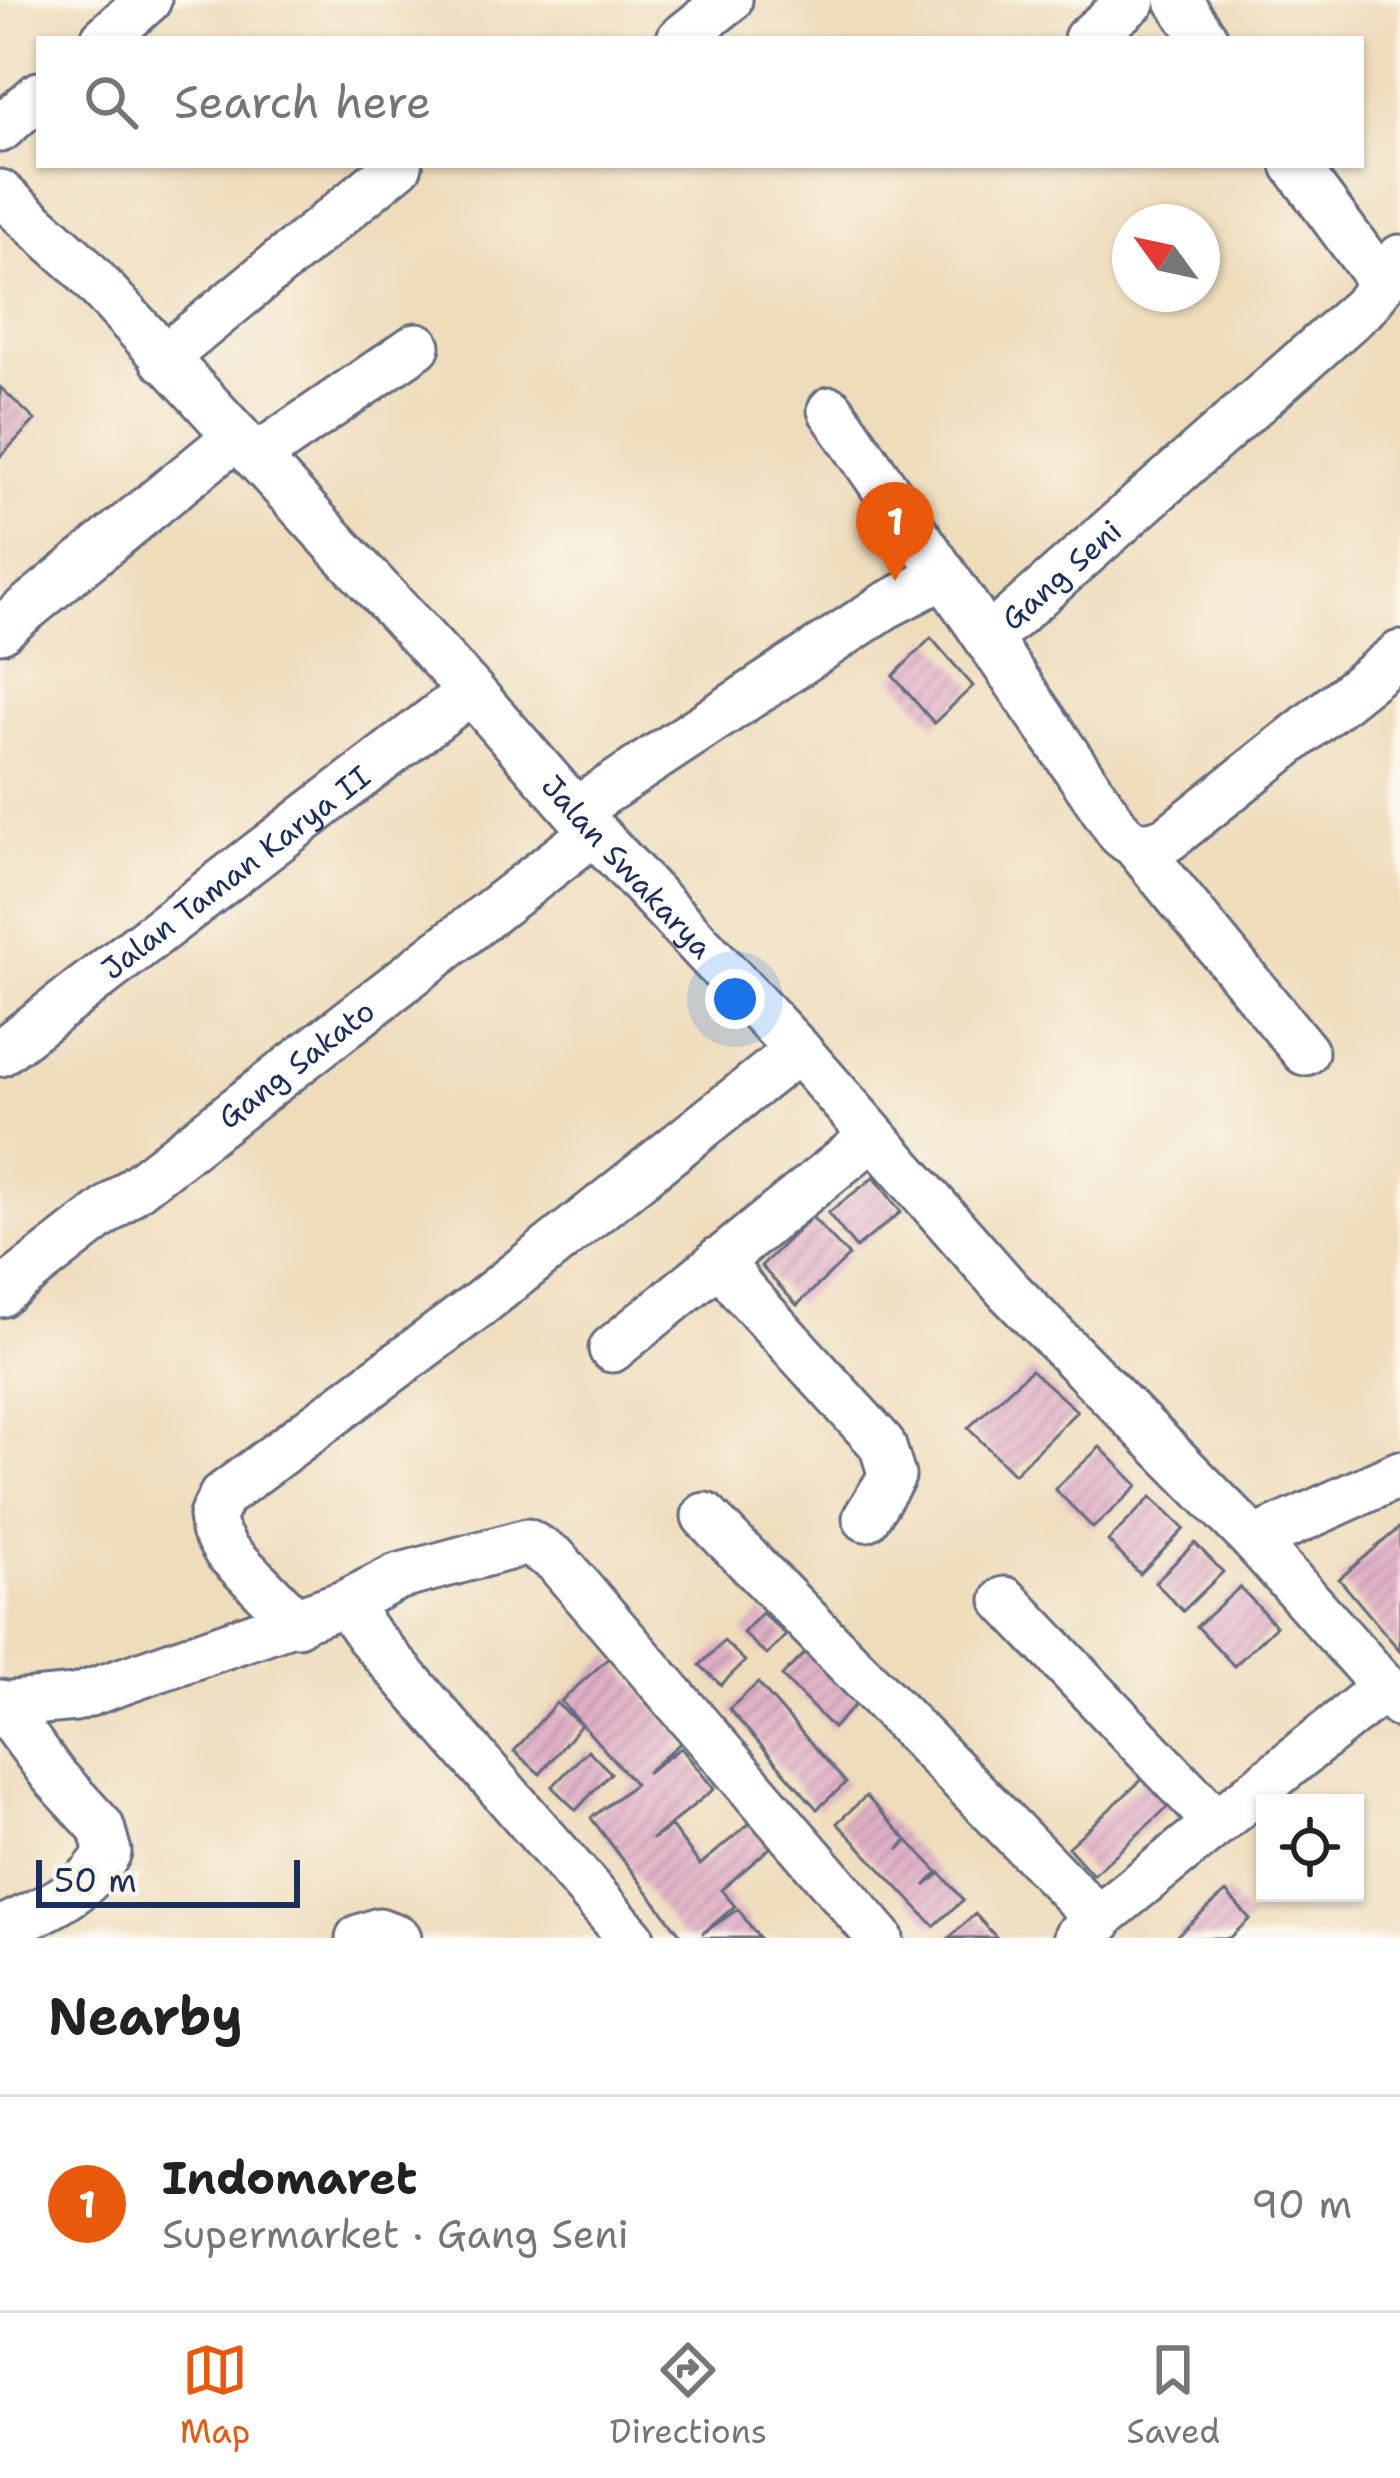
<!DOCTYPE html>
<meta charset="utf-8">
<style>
:root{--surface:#fff;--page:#f2f2f2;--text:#222;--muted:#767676;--line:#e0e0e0;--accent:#ea580c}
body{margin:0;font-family:"Shantell Sans",sans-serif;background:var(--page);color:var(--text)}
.controls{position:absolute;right:36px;bottom:36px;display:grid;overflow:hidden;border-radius:0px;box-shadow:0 3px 9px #0004}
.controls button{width:108px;height:108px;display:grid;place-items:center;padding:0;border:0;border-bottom:3px solid var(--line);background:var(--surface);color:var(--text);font:60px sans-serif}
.compass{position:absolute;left:1112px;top:204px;width:108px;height:108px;border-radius:50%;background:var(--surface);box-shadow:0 3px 9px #0004;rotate:303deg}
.scale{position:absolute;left:36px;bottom:30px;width:264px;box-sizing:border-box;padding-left:12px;border:6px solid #1b2f5e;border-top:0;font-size:33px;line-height:42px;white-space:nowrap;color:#1b2f5e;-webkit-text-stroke:9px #fbf7ec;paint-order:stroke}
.you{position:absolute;left:735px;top:999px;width:42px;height:42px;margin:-30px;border:9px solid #fff;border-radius:50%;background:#1a73e8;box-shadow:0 0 0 18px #1a73e833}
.badge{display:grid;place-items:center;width:78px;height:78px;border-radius:50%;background:var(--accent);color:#fff;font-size:39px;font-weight:700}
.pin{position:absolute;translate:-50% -99px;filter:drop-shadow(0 3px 6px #0008)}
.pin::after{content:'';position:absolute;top:63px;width:42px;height:36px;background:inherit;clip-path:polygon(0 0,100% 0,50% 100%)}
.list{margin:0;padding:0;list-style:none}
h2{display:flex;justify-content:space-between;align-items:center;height:156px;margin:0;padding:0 48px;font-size:51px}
h2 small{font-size:39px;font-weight:400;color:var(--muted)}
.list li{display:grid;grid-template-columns:78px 1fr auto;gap:36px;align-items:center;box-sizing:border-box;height:216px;padding:0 48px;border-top:3px solid var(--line)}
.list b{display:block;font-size:45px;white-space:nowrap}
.list p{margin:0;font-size:39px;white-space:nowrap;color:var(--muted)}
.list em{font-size:39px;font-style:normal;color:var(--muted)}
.icon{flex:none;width:66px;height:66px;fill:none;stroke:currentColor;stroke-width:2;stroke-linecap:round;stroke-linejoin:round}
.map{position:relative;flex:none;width:1400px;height:1938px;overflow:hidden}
.search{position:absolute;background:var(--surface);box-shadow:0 3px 9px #0004;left:36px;right:36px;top:36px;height:132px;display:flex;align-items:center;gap:30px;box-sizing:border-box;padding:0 42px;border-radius:0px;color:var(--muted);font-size:45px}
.sheet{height:372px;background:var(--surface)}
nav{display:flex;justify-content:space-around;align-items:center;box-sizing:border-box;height:168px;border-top:3px solid var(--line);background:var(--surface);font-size:33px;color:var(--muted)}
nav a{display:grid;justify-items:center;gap:6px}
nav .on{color:var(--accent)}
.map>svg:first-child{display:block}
.building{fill:url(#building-hatch)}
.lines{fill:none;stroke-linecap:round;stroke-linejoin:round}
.minor-casing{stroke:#656c7f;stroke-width:51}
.minor{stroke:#fff;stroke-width:45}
.labels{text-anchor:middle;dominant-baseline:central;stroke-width:9;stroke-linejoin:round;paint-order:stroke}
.street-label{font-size:30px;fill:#1b2f5e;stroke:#fbf7ec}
</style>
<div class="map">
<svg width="1400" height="1938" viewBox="0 0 1400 1938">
<defs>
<pattern id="building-hatch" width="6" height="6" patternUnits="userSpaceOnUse" patternTransform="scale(3)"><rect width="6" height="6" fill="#e2b0c7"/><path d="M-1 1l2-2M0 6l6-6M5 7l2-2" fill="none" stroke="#b690a5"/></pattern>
</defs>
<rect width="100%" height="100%" fill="#fbf7ec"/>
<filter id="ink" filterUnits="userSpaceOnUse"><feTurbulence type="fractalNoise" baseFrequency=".00833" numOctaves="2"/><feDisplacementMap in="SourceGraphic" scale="24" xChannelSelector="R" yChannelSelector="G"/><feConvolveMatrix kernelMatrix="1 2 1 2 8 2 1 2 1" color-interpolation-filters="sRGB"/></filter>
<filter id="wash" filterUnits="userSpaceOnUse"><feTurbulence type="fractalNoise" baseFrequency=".004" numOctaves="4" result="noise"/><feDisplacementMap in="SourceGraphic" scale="48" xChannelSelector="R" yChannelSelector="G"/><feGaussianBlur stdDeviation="2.7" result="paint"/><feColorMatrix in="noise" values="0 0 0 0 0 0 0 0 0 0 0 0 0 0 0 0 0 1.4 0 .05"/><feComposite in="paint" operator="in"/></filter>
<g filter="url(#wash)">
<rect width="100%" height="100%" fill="#efdcbb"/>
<g id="blocks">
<path class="building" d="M0 387 35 420 0 457Z
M931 638 973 686 934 723 893 676Z
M874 1177 901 1212 856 1248 828 1213Z
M812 1217 849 1256 797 1305 761 1266Z
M1031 1370 1077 1411 1014 1474 968 1428Z
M1100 1447 1138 1486 1093 1528 1055 1489Z
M1151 1497 1184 1529 1140 1574 1108 1541Z
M1400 1527V1651L1339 1579Z
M1195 1543 1223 1572 1183 1611 1155 1582Z
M1240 1587 1276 1626 1234 1666 1197 1626Z
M762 1613 786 1635 767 1655 743 1633Z
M724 1641 745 1661 721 1685 700 1665Z
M808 1650 859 1701 833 1728 782 1676Z
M611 1656 684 1740 646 1773 681 1748 714 1789 651 1840 671 1826 700 1865 750 1823 771 1847 721 1890 735 1906 702 1934 738 1909 759 1938H683L591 1818 635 1784 561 1701Z
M758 1683 846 1783 817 1809 729 1709Z
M556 1703 581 1725 540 1774 514 1751Z
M588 1750 611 1773 576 1810 552 1787Z
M1147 1775 1172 1803 1093 1875 1068 1847Z
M866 1796 907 1840 898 1850 908 1841 938 1872 925 1886 940 1873 963 1900 934 1926 837 1823Z
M1226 1892 1250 1919 1229 1938H1174Z
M975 1914 997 1938H949Z"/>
</g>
</g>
<g filter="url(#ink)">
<use href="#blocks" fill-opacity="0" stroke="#656c7f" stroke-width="3"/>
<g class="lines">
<g class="minor-casing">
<g id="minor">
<path d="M1178 0 1205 39"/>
<path d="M104 39 148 0"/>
<path d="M680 39 729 0"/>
<path d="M1087 39 1133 0"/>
<path d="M0 129 39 95"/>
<path d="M1295 165 1382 283"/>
<path id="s1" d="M0 193 78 263 471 691 594 832 798 1050 1009 1291 1254 1540 1400 1704"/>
<path d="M163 359 399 165"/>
<path id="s2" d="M831 410 988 639 1366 305 1400 258"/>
<path d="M256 457 417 346"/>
<path d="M0 630 237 436"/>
<path d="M988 639 1120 833C1135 848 1151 848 1169 838L1400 654"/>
<path d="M578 809 885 606 943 576"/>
<path d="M1135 844 1305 1052"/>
<path id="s3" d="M0 1053 471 691"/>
<path d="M720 1259 742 1290 882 1444 892 1476 866 1518"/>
<path id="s4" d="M0 1294 594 832"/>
<path d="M612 1349 872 1137"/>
<path d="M705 1516 1100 1921"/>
<path d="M1254 1540 1400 1474"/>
<path d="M1005 1600 1215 1821"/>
<path d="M346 1603 397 1577 527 1542 555 1559 880 1938"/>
<path d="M297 1623 227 1552 214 1530 212 1516 222 1496 481 1303 798 1050"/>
<path d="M0 1703 53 1775 101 1827 108 1852C86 1895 42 1910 0 1930"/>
<path d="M2 1705 75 1698 346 1603 368 1635 631 1938"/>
<path d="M1077 1936 1386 1686"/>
<path d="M359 1938 379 1931 398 1938"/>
</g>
</g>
<use href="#minor" class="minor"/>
</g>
</g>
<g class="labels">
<g class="street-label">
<text stroke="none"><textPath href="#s2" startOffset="375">Gang Seni</textPath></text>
<text stroke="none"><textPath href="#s1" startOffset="921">Jalan Swakarya</textPath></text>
<text stroke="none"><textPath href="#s3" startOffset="297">Jalan Taman Karya II</textPath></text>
<text stroke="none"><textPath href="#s4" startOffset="375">Gang Sakato</textPath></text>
</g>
</g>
</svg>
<div class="controls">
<button><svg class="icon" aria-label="locate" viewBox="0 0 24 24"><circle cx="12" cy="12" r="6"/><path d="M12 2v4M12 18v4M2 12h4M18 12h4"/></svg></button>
</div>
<svg class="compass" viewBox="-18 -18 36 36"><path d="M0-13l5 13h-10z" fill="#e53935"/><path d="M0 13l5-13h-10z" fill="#767676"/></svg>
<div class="scale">50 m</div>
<div class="you"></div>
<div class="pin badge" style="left:895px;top:581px">1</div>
<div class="search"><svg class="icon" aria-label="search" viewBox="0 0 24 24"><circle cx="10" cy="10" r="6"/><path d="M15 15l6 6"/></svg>Search here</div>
</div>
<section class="sheet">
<h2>Nearby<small></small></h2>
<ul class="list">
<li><span class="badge">1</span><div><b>Indomaret</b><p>Supermarket · Gang Seni</p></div><em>90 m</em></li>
</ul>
</section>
<nav>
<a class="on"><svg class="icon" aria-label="map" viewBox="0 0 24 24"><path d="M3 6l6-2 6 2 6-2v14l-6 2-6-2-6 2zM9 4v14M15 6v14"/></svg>Map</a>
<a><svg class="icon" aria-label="directions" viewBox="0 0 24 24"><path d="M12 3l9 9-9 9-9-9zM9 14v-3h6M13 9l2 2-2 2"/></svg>Directions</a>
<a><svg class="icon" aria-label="saved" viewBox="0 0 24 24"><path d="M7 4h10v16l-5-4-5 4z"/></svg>Saved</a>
</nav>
